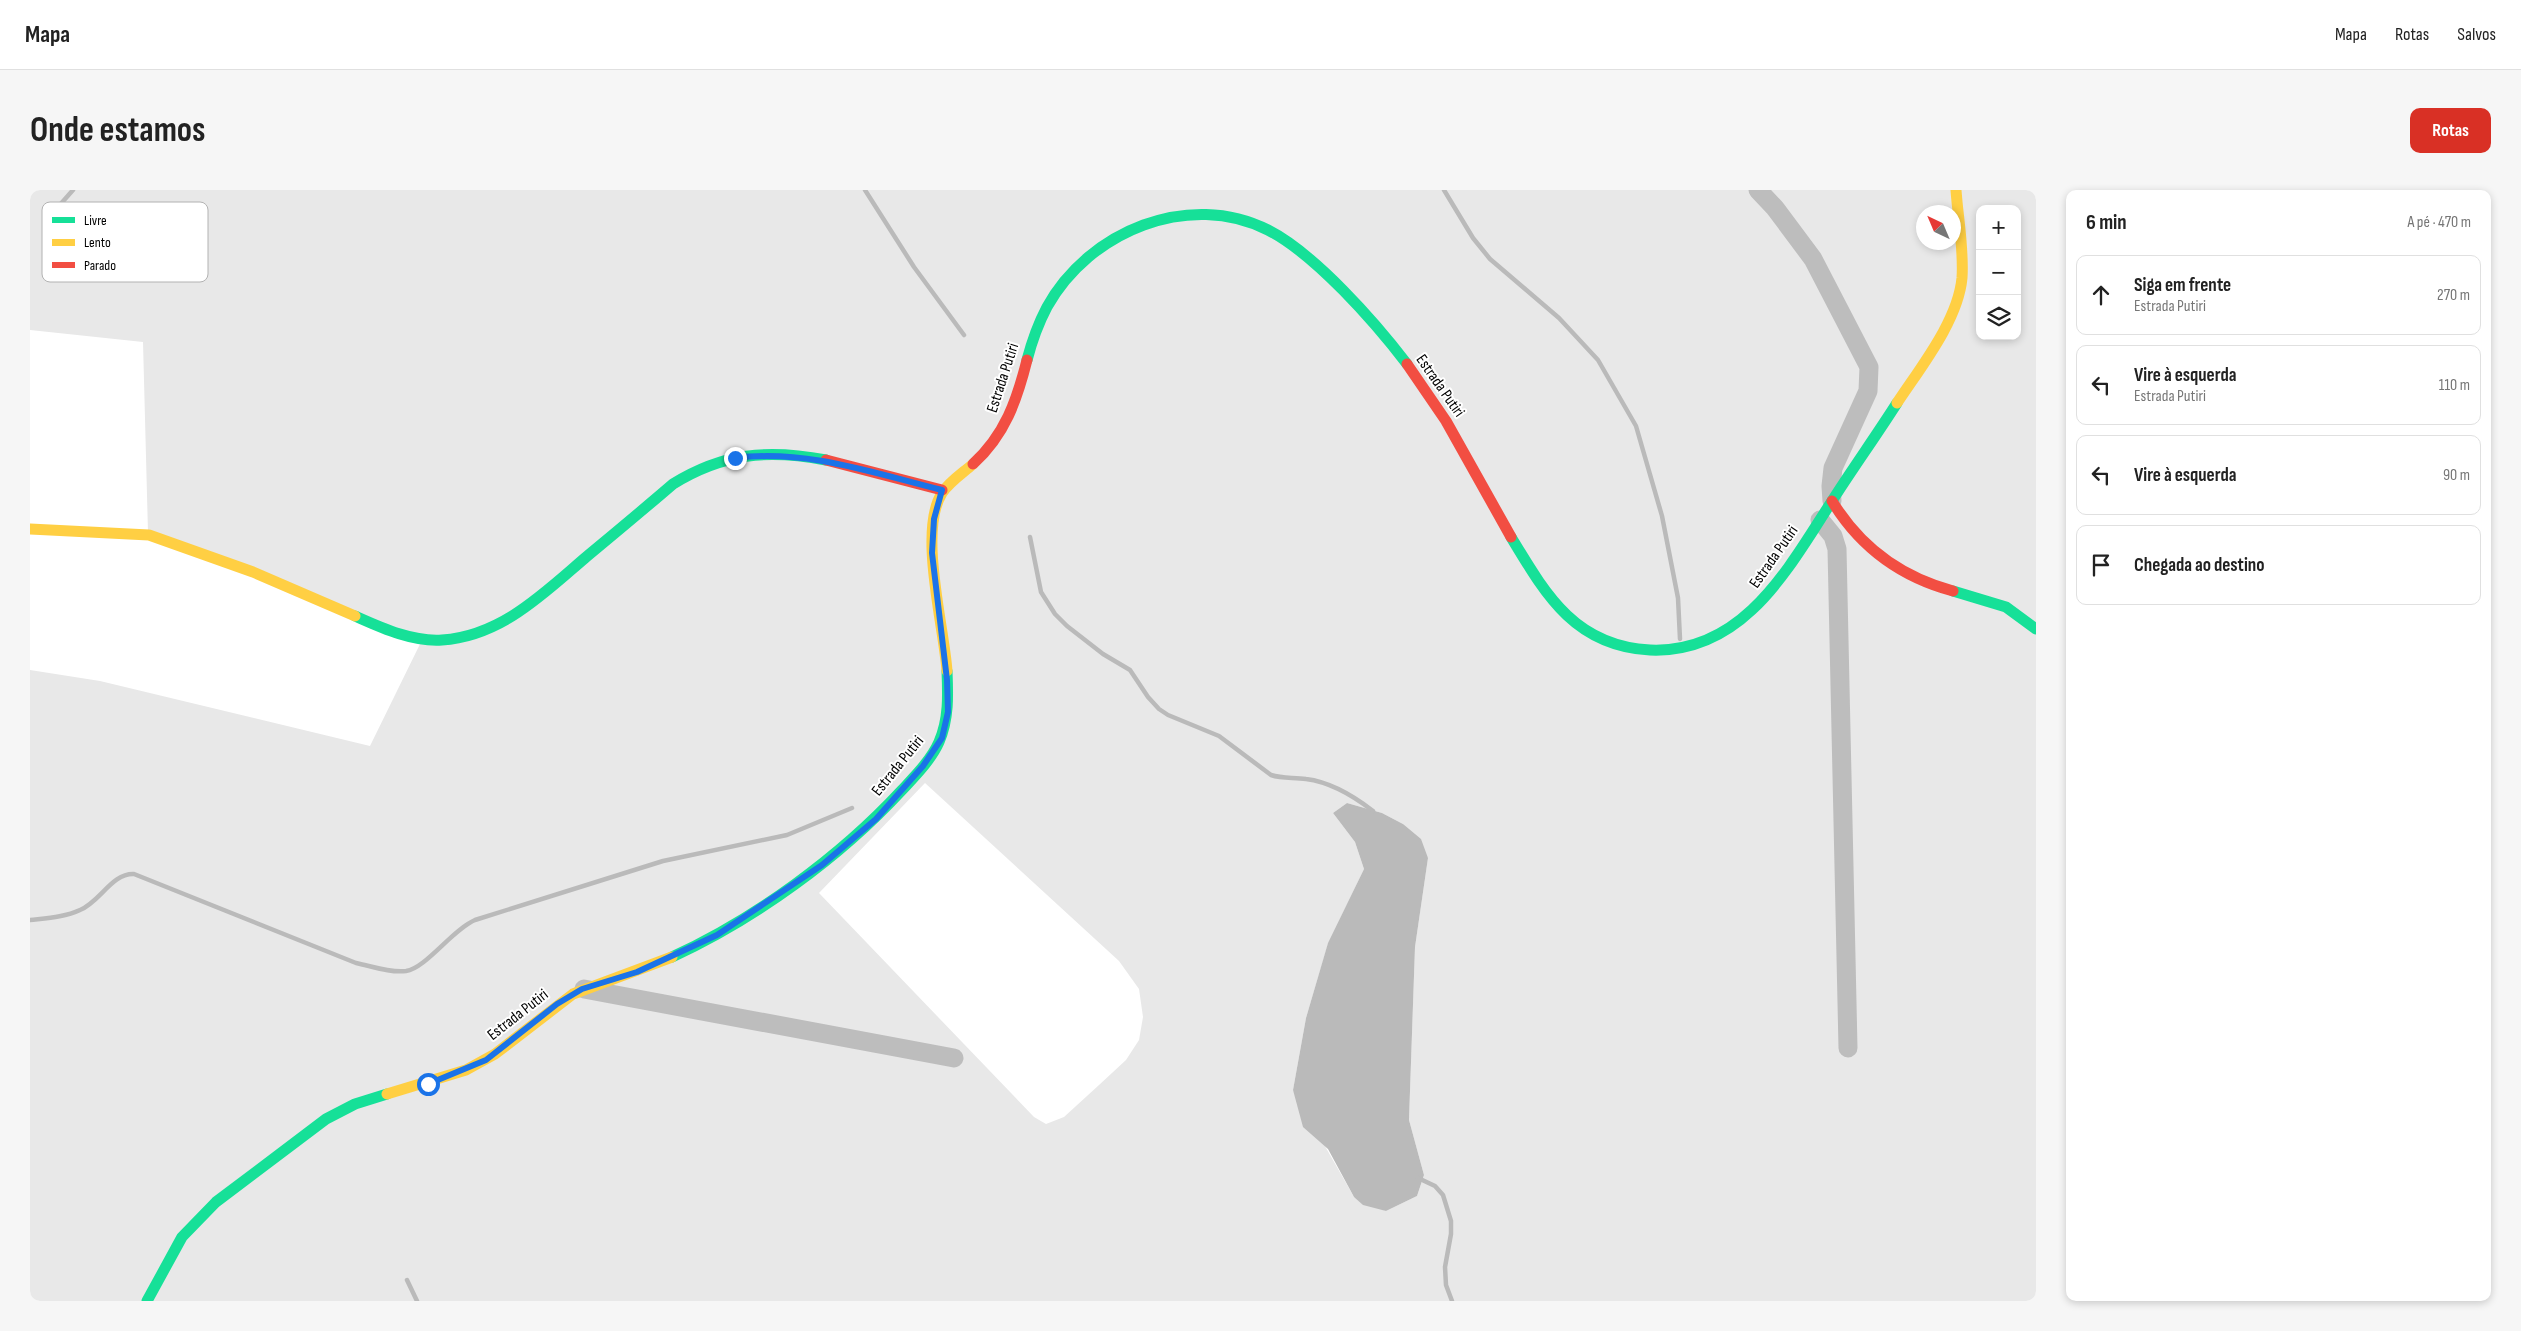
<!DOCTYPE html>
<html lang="pt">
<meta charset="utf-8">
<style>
:root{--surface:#fff;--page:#f6f6f6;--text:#222;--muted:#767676;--line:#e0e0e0;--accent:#d93025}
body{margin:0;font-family:"Sofia Sans Condensed",sans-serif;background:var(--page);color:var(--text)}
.controls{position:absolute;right:15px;top:15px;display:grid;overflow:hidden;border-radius:10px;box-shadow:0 2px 8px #0003}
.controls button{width:45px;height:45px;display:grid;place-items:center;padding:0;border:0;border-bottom:1px solid var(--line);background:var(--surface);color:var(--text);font:25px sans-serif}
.compass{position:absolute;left:1886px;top:15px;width:45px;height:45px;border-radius:50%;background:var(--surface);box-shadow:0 2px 8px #0003;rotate:316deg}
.stop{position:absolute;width:15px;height:15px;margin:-11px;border:4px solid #1a73e8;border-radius:50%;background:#fff}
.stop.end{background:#1a73e8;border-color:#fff;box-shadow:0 1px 5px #0008}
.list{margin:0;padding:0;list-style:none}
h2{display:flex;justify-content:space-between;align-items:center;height:65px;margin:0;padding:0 20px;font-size:21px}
h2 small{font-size:16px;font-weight:400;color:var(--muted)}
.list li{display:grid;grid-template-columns:32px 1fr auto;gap:15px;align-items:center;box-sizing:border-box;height:80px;margin:0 10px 10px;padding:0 10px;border:1px solid var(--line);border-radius:10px}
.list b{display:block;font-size:19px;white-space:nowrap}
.list p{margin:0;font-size:16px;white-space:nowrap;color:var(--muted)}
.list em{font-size:16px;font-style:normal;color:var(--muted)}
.icon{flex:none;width:28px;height:28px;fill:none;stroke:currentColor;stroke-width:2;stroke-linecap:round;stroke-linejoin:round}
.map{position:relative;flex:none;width:2006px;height:1111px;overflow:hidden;border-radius:10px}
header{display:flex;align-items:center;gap:30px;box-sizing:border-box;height:70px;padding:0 25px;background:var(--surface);border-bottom:1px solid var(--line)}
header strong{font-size:24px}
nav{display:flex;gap:28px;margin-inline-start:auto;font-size:18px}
.intro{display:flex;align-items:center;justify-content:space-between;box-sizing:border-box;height:120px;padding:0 30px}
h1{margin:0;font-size:35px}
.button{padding:12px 22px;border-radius:10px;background:var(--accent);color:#fff;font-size:18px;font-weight:700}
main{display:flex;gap:30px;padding:0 30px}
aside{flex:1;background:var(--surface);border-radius:10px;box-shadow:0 2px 8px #0003}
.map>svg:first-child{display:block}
.green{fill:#e8e8e8;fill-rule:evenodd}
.water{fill:#bababa}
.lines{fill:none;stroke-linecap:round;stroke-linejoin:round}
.stream{stroke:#bababa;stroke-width:4.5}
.street{stroke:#bdbdbd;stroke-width:19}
.fast{stroke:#16e098;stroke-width:11}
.slow{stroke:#ffcf43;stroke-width:11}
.jam{stroke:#f24e42;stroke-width:11}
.route{stroke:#1a73e8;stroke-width:6}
.labels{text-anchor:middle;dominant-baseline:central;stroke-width:4;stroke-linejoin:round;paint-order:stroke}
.street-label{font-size:16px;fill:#000;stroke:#fff}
.key{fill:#fff;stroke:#b2b2b2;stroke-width:1}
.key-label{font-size:14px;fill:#000}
</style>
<header>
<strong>Mapa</strong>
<nav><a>Mapa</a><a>Rotas</a><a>Salvos</a></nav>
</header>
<div class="intro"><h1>Onde estamos</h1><a class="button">Rotas</a></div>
<main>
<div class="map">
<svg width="2006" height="1111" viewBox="0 0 2006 1111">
<rect width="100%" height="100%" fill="#fff"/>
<path class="green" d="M0 0H2006V1111H0V480L70 491 340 556 391 452 118 343 113 152 0 140ZM1950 19H1987V146H1950ZM1894 22H1924V52H1894ZM895 593 1089 771 1109 799 1113 827 1109 850 1096 870 1069 895 1034 927 1016 934 1004 927 789 703ZM1317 613 1352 623 1373 634 1398 668 1385 757 1379 930 1394 985 1387 1006 1356 1021 1324 1007 1263 900 1276 828 1298 754 1334 679 1325 652 1303 623Z"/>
<path class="water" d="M1317 613 1352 623 1373 634 1391 649 1398 668 1385 757 1379 930 1394 985 1387 1006 1356 1021 1333 1015 1324 1007 1298 959 1273 937 1263 900 1276 828 1298 753 1334 679 1325 652 1303 623Z"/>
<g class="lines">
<path class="stream" d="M835 0 884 77 934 145
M1414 0 1443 48 1460 69 1529 128 1568 170 1606 236 1632 326 1648 408 1650 449
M20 26 43 0
M1000 347 1011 402 1025 424 1037 436 1073 464 1100 480 1118 507 1129 519 1138 525 1189 546 1241 585C1253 589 1264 587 1276 589 1300 592 1325 607 1343 621
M0 730C17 728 35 727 50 720 70 712 82 683 104 684L326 773C341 776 360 783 376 781 396 778 422 740 445 730L633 671 757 645 822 618
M1388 988 1405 996 1413 1005 1421 1031V1044L1415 1077 1416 1095 1422 1111
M377 1090 387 1111"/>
<path class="street" d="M1728 0 1745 18 1783 69 1839 177 1838 201 1803 278 1801 296 1802 311
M1790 330 1803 346 1807 359 1818 858
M554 799 924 868"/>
<path class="fast" d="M997 170C1002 151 1008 134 1017 117 1059 41 1159 0 1238 40 1285 64 1345 132 1377 174
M1481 347C1516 405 1545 456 1620 460 1713 464 1758 379 1802 311 1823 278 1846 246 1867 213
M1923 401 1976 417 2006 439
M325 426C352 438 382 452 412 450 471 446 513 404 555 368 585 343 614 319 643 294 693 263 738 259 796 270
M642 767C725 729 810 667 872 600 885 586 901 570 909 552 919 529 918 505 917 481
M117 1111 152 1047 186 1012 296 929 325 914 357 904"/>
<path class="slow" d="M1867 213C1890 178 1928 131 1932 88 1934 59 1928 29 1926 0
M0 339 119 345 223 382 325 426
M917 481C914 436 888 341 912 303 920 291 933 283 943 274
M357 904 436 880 465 864 543 804 642 767"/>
<path class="jam" d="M1377 174 1416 231 1481 347
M796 270 912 300
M943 274C975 245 987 210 997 170
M1802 311C1830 357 1871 387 1923 401"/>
</g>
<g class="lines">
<path class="route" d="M398 894 456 870 527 814 552 799 607 782 687 745 792 675 846 629 893 576 912 548 918 522 917 490 902 363 904 329 912 300C843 283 777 259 705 268"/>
</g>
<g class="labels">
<g class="street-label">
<text transform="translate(973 188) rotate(-72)">Estrada Putiri</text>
<text transform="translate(1410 196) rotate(55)">Estrada Putiri</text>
<text transform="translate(1744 367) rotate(-55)">Estrada Putiri</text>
<text transform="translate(868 576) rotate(-51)">Estrada Putiri</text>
<text transform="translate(488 825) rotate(-38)">Estrada Putiri</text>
</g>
</g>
<rect x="12" y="12" width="166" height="80" rx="8" class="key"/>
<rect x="22" y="27" width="23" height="6" fill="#16e098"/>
<rect x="22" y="49" width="23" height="7" fill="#ffcf43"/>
<rect x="22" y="72" width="23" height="6" fill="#f24e42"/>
<g class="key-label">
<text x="54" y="35">Livre</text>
<text x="54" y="57">Lento</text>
<text x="54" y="80">Parado</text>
</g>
</svg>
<div class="controls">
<button>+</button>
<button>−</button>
<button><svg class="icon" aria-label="layers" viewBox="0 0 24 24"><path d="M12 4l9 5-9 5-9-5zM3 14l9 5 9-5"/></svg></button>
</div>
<svg class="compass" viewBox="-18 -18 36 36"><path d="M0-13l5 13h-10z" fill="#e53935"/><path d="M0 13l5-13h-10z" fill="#767676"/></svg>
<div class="stop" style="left:398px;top:894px"></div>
<div class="stop end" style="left:705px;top:268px"></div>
</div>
<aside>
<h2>6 min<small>A pé · 470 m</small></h2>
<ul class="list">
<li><svg class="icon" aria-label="ahead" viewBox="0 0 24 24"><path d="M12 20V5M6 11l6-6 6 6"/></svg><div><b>Siga em frente</b><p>Estrada Putiri</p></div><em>270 m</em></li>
<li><svg class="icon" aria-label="left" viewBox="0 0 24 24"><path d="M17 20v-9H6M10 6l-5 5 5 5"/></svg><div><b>Vire à esquerda</b><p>Estrada Putiri</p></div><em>110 m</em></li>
<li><svg class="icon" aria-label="left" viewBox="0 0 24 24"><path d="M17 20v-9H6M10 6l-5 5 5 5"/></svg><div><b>Vire à esquerda</b></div><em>90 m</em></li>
<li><svg class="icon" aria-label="arrive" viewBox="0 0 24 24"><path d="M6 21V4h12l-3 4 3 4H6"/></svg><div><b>Chegada ao destino</b></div></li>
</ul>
</aside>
</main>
